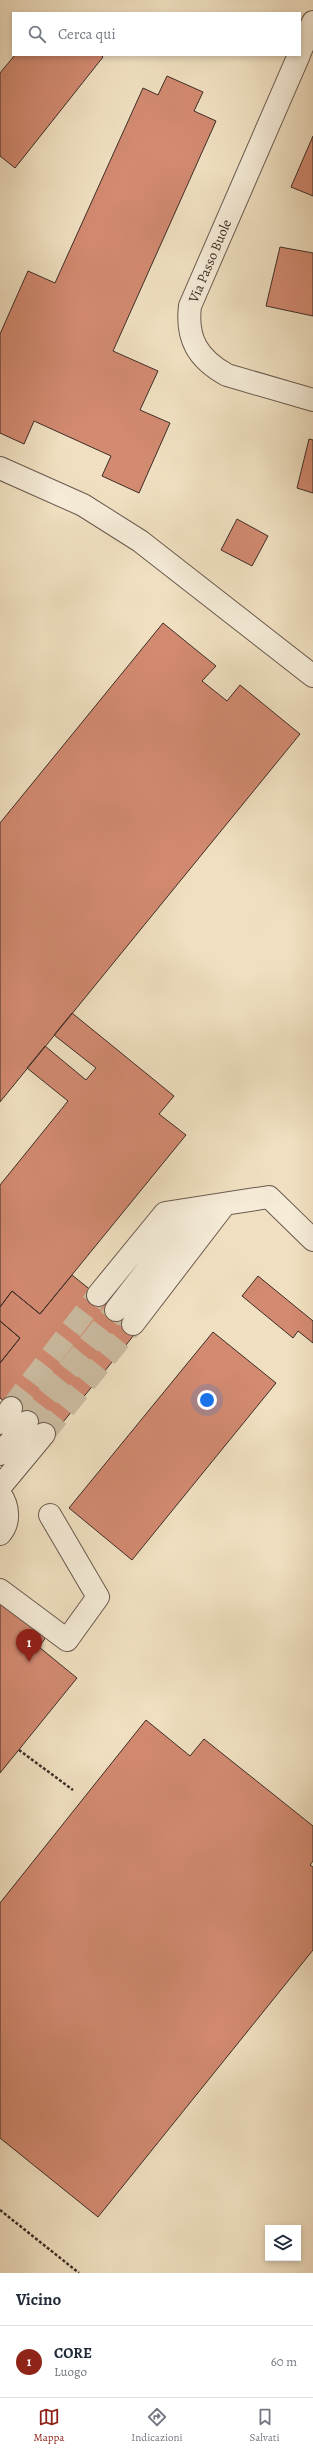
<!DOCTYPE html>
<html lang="it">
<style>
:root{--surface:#fff;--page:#f2f2f3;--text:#1f2937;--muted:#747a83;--line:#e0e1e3;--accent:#8f2418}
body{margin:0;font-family:Alegreya,serif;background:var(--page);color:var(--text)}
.controls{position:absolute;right:12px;bottom:12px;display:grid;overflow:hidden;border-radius:0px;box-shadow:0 2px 6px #0003}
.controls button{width:36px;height:36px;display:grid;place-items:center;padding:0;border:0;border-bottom:1px solid var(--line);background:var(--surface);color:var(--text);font:20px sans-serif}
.you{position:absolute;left:207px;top:1400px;width:14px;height:14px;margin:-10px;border:3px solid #fff;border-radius:50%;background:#1a73e8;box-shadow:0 0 0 6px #1a73e833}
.badge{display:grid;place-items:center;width:26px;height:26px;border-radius:50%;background:var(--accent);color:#fff;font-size:13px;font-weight:700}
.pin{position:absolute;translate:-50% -33px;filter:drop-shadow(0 1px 2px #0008)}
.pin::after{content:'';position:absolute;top:21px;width:14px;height:12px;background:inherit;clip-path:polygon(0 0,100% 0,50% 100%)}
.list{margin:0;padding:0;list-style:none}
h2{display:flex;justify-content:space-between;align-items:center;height:52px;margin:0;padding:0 16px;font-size:17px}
h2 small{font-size:13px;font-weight:400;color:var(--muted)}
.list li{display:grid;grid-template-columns:26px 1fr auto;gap:12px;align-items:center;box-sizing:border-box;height:72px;padding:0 16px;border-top:1px solid var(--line)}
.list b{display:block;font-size:15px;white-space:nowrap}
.list p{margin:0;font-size:13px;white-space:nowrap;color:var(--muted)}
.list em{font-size:13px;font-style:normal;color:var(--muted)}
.icon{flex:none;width:22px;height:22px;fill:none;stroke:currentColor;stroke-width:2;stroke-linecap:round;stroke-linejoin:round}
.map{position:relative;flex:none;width:313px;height:2273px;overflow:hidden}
.search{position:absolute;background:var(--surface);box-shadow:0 2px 6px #0003;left:12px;right:12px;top:12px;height:44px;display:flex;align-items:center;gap:10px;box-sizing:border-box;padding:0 14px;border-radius:0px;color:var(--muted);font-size:15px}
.sheet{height:124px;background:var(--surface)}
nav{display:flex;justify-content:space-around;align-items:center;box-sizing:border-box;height:56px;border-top:1px solid var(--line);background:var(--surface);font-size:11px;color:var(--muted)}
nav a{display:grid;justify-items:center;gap:2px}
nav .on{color:var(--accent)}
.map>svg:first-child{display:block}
.building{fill:#d28a71;stroke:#3d2d27}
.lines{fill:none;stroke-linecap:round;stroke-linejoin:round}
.minor-tunnel{stroke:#ccbca2;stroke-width:22;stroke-dasharray:22 11;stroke-linecap:butt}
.minor-casing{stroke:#6a5a4e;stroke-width:24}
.path{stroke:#3d2d27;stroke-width:2.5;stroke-dasharray:3 2;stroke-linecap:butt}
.minor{stroke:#f5ebd7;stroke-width:22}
.labels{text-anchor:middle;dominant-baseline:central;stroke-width:3;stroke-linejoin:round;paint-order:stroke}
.street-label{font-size:14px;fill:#3d2d27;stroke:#f5ebd7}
</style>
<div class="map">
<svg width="313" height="2273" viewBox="0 0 313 2273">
<rect width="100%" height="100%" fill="#f0e0c1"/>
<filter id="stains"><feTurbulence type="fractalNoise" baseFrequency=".005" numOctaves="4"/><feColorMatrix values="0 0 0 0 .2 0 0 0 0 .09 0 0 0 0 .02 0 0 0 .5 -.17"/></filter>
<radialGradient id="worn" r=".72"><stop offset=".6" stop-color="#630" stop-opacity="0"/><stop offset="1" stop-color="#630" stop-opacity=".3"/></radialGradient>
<path class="building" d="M15 55H101L103 57 15 168 0 156V73Z
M167 76 203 92 194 111 216 121 113 351 158 371 140 410 170 423 139 493 102 476 111 456 34 421 24 444 0 433V334L28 271 55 283 143 88 158 95Z
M313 136V196L291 187Z
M280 247 313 253V316L266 306Z
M309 439 313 440V493L297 488Z
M237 519 268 536 252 566 221 550Z
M163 623 216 666 202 681 227 701 240 685 300 734 0 1102V823Z
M72 1013 174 1096 159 1114 186 1135 40 1314 12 1291 0 1307V1185L68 1101 27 1068 45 1046 86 1080 96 1068 54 1035Z
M72 1275 139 1329 50 1438 0 1398V1363L20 1338 0 1321V1307L12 1291 40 1314Z
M258 1276 313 1321V1343L298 1331 293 1338 242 1296Z
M0 1321 20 1338 0 1363Z
M213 1332 276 1383 132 1560 69 1508Z
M0 1579 56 1623 39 1647 77 1678 0 1773Z
M146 1720 190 1756 204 1739 313 1826V1861L310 1865 313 1867V1950L98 2217 0 2138V1903Z"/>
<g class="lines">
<path class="minor-tunnel" d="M11 1408 98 1295
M27 1422 116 1310
M44 1434 133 1324"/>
<g class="minor-casing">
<path id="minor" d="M300 52 313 22
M299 55 190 306C186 339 198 359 227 375L313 400
M0 468 83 505 140 541 313 676
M98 1295 165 1213 269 1197 313 1240
M116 1310 194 1209
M133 1324 225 1204
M0 1423 11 1408
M0 1454 27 1422
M0 1487 44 1434
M0 1494C9 1506 10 1523 0 1534
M0 1590 67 1640 98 1597 50 1515"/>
</g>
<path class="path" d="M19 1750 73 1790
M0 2210 79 2273"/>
<use href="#minor" class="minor"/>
</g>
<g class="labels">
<g class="street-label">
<text transform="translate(210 261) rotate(-67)">Via Passo Buole</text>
</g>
</g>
<rect width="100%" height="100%" filter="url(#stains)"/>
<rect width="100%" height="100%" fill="url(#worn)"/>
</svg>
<div class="controls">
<button><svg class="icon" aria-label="layers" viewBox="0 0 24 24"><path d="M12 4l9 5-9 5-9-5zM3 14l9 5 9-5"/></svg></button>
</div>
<div class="you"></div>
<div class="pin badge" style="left:29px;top:1662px">1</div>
<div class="search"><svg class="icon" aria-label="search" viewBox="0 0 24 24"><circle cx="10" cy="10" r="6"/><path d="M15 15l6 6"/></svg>Cerca qui</div>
</div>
<section class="sheet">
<h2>Vicino<small></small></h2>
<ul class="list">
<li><span class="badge">1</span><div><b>CORE</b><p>Luogo</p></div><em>60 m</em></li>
</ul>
</section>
<nav>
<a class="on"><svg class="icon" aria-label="map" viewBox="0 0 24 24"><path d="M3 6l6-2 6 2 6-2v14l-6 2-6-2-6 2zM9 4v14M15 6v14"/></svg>Mappa</a>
<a><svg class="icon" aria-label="directions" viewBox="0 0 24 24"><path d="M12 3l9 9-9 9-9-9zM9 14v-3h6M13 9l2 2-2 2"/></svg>Indicazioni</a>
<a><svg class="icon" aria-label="saved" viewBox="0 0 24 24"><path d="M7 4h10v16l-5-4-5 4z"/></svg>Salvati</a>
</nav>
